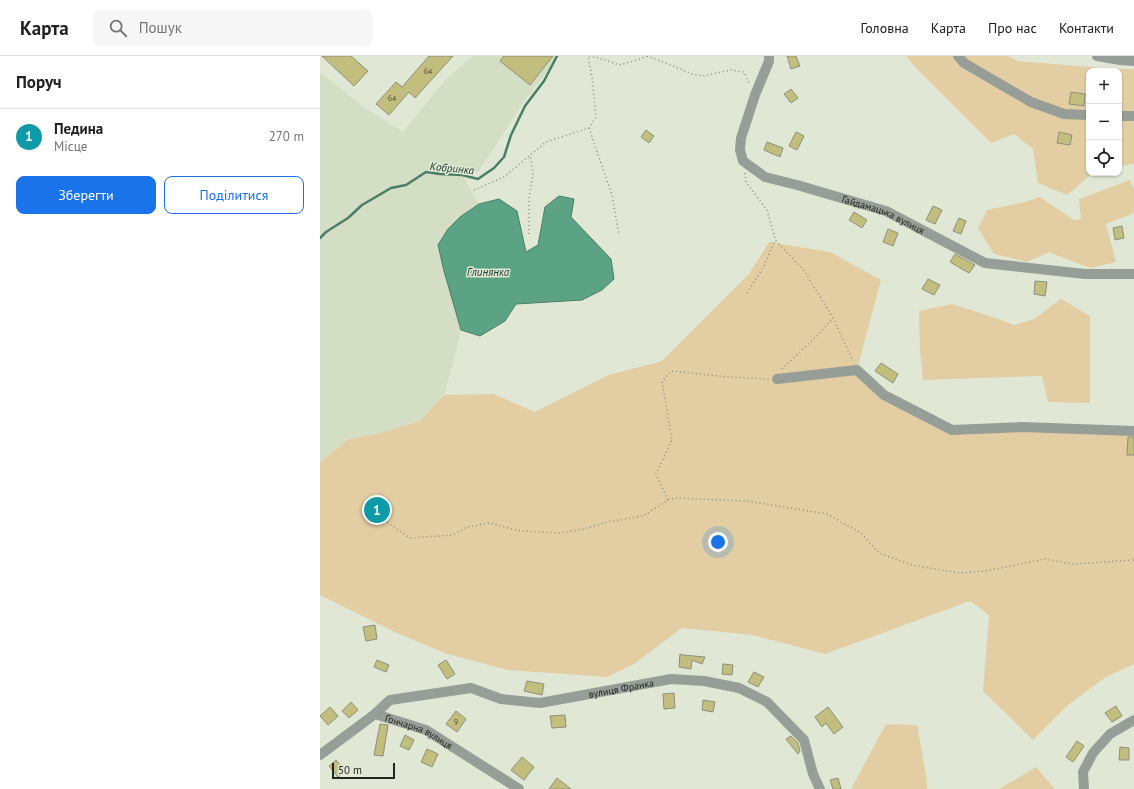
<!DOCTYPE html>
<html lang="uk">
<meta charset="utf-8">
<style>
:root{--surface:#fff;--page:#f6f6f6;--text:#202124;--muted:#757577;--line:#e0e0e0;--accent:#1a73e8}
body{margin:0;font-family:"PT Sans",sans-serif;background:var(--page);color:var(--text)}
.controls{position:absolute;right:12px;top:12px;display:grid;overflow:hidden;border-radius:8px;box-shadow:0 1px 3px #0004}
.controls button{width:36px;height:36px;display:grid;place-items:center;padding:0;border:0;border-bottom:1px solid var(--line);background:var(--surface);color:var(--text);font:20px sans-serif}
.scale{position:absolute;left:12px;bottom:10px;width:63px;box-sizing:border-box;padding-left:4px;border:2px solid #242720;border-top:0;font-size:11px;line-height:14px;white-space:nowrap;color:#242720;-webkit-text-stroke:3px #e0e8d5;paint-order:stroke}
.you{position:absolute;left:398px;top:486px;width:14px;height:14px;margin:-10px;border:3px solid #fff;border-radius:50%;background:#1a73e8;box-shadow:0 0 0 6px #1a73e833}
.badge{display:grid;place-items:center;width:26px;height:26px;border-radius:50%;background:var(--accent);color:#fff;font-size:13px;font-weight:700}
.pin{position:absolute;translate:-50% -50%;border:2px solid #fff;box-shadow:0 1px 4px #0006}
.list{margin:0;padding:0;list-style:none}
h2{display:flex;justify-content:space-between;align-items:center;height:52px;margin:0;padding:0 16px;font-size:17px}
h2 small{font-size:13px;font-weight:400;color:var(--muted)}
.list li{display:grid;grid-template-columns:26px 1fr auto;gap:12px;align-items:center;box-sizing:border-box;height:56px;padding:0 16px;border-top:1px solid var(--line)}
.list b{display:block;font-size:15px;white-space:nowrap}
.list p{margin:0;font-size:13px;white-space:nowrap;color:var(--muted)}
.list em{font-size:13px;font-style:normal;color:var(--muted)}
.actions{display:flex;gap:8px;padding:12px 16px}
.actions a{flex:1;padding:9px 0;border:1px solid var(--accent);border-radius:8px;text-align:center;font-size:14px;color:var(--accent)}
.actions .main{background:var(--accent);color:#fff}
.icon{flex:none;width:22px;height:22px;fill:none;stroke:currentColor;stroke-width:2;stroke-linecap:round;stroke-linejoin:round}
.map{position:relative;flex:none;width:814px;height:733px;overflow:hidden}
header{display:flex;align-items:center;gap:24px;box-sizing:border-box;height:56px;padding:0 20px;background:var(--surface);border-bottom:1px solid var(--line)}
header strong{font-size:19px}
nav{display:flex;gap:22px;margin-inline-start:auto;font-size:14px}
.search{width:280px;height:36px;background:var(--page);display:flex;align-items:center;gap:10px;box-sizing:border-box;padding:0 14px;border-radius:8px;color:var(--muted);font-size:15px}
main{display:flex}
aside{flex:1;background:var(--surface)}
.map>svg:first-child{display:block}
.built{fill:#d3dec5}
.green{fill:#e3cea3}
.water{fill:#5ca385;stroke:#4b7e67}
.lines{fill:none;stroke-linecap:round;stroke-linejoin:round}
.stream{stroke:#4b7e67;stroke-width:2.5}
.building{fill:#c2bf7e;stroke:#8f8e7c}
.path{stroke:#878c7f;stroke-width:1.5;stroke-dasharray:1 3;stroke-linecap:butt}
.minor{stroke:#979d97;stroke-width:10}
.labels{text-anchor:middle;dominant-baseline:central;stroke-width:3;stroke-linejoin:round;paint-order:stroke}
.number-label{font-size:8px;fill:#4c4d38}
.street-label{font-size:10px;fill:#242720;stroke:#e0e8d5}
.water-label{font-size:11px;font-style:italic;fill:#17382b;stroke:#e0e8d5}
</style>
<header>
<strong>Карта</strong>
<div class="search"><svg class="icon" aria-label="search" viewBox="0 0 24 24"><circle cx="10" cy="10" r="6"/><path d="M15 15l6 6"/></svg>Пошук</div>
<nav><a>Головна</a><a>Карта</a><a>Про нас</a><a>Контакти</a></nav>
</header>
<main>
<aside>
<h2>Поруч<small></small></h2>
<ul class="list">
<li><span class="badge" style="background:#0f9aa8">1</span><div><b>Педина</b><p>Місце</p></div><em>270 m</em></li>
</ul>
<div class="actions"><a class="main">Зберегти</a><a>Поділитися</a></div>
</aside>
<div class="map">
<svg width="814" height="733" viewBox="0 0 814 733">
<rect width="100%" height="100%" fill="#e0e8d5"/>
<path class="built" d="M153 0H239L205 44 158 116 142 119 159 148 140 161 124 215 141 274 134 304 124 339 100 365 57 378 28 383 0 407V16L41 49 83 76 126 23Z"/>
<path class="green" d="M586 0H688L697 5 794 13H814V108L799 110V15H769V117H773L747 139 718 127 713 93 694 78 671 87 599 15Z
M810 124 814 134V157L786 168 796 206 770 212 729 196 707 206 674 198 658 172 667 154 701 147 720 141 754 164 761 163 759 143Z
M449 186 510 196 561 224 537 314 564 339 632 374 814 375V608L786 621 749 648 713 684 663 635 669 559 650 545 505 598 433 579 362 572 314 608 287 621 188 614 127 598 77 577 0 539V407L28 383 57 378 100 365 124 339 174 338 215 356 289 319 342 305 429 218Z
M741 243 770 260V347L728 346 722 320 603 324 600 296 599 255 632 248 673 261 694 269 714 263Z
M566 668 597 669 607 725V733H531Z
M716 711 735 733H679Z"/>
<path class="water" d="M239 140 254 143 251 161 291 203 294 223 282 234 262 244 196 248 185 265 160 280 141 274 124 215 118 189 128 173 140 161 159 148 179 143 197 155 206 196 218 189 225 151Z"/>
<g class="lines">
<path class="stream" d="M0 182 6 176 28 162 42 149 71 132 86 129 106 116 120 118 142 119 158 123 174 112 184 101 191 79 205 50 224 25 237 0"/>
</g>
<path class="building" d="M2 0H31L48 15 34 30Z
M109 0H133L95 42 89 36 69 59 56 48 76 26 82 31Z
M184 0H233L210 29 180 5Z
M467 0H476L480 10 471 13Z
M471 33 478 42 471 47 464 38Z
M751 36 765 38 764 50 749 48Z
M326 74 334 80 329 87 321 81Z
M476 76 484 80 477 94 469 90Z
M739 76 752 79 750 89 737 87Z
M447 86 463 92 460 101 444 94Z
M613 150 622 154 615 168 606 164Z
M534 156 547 164 542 172 529 164Z
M639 162 646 165 641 178 633 175Z
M802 170 804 182 795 184 793 172Z
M568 173 578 177 573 190 563 186Z
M635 198 655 209 649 217 630 206Z
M608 223 620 229 614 239 602 233Z
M715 225 727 226 725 240 714 238Z
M561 307 578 318 573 327 555 315Z
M808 381H814V399H807Z
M55 569 57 583 46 585 43 571Z
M360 598 363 599 385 601 382 608 372 604 371 613 359 611Z
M57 604 69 609 66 616 54 611Z
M126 604 135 618 127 623 118 609Z
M403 608 413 609 412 619 402 618Z
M434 616 444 621 438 631 428 626Z
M207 625 224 628 222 639 204 635Z
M354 637 355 652 344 653 343 638Z
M383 644 395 646 393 656 382 654Z
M31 646 38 654 29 662 22 655Z
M796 650 802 660 792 666 785 657Z
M10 651 18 660 8 669 0 660Z
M508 651 523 671 514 678 506 667 502 671 495 661Z
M136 655 146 663 137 676 126 668Z
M245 659 246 671 232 672 230 660Z
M60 668 68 669 63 700 54 699Z
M85 679 94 684 89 694 80 690Z
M471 680 478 687 480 695 478 698 466 683Z
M757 685 764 690 753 706 746 701Z
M800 691 809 692V704H799Z
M107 693 118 698 112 711 101 706Z
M202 701 214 711 204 724 191 714Z
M16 704 25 715 18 721 9 710Z
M237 722 251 733H229Z
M518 722 521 733H513L510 724Z"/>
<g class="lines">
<path class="path" d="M269 0 282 3 299 9 317 4 327 0
M327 0 346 7 372 18 383 20 411 14 424 16 429 27
M269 72 292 139 299 179
M425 117 426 126 447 154 456 185 483 213 513 262 533 305
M154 134 184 121 226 86 269 72 276 61 272 21 268 0
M209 178V142L213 118 210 99
M427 237 443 212 455 184
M462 313 497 280 513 262
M348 444 356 442 427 445 507 458 541 477 559 497 592 509 640 517 666 515 725 503 752 508 814 504
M64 464 90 482 133 479 147 471 170 467 201 475 240 477 264 473 288 466 323 460 348 444 336 418 352 384 342 326 351 315 408 321 449 323"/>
<g class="minor">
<path id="s1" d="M449 0V5L435 39 421 82 420 94 423 105 445 121 477 129 566 155 665 207 765 218H814"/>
<path d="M638 0 644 7 711 46 744 58 769 59"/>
<path d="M777 0 800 4 814 5"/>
<path d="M799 60H814"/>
<path d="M457 323 537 314 564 339 632 374 702 371 814 375"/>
<path id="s2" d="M55 658 70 644 151 632 181 643 220 647 351 623 384 625 419 632 447 646 484 684 493 718 500 733"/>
<path id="s3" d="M0 699 55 658 106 674 199 733"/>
<path d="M764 733 763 716 773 697 790 678 814 664"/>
</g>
</g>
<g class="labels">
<g class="number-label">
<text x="108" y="15">64</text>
<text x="72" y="42">64</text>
<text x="136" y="665">9</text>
</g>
<g class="street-label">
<text stroke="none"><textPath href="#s1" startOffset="262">Гайдамацька вулиця</textPath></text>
<text stroke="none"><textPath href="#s2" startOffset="256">вулиця Франка</textPath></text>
<text stroke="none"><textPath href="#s3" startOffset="116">Гончарна вулиця</textPath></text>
</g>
<g class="water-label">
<text transform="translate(132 112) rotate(6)">Кобринка</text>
<text x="168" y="216">Глинянка</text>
</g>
</g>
</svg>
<div class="controls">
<button>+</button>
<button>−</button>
<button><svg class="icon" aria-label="locate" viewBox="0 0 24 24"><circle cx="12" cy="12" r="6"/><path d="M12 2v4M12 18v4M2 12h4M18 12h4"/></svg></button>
</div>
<div class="scale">50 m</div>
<div class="you"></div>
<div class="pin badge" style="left:57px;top:454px;background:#0f9aa8">1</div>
</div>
</main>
